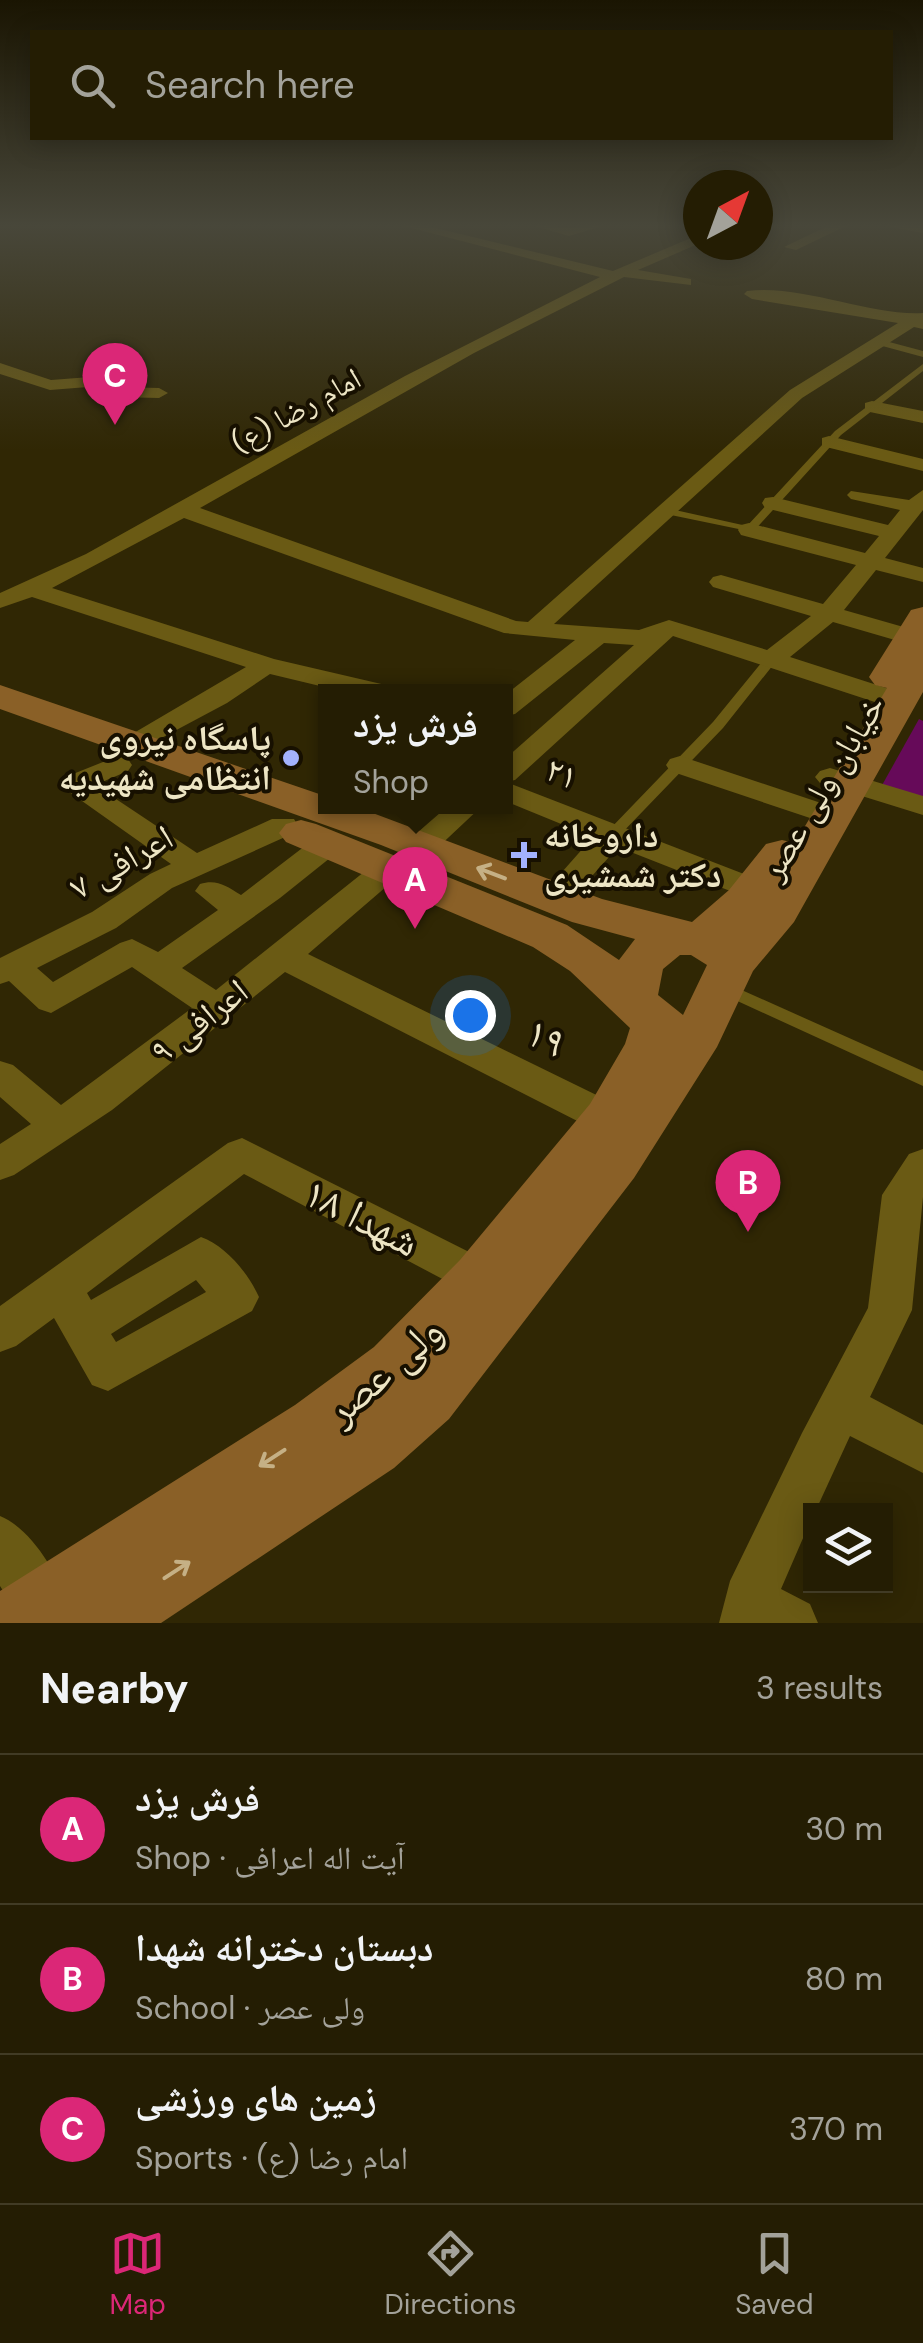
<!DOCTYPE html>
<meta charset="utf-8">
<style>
:root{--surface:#241d03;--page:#302a12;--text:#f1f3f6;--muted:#a3a29a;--line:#413b25;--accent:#db2777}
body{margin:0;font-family:"DM Sans","Noto Naskh Arabic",sans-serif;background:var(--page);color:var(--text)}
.controls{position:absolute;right:30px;bottom:30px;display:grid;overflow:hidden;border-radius:0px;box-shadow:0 5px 25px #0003}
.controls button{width:90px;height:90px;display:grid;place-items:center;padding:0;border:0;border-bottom:2px solid var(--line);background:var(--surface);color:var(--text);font:50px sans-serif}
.compass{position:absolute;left:683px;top:170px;width:90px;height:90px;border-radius:50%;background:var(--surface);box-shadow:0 5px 25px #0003;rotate:41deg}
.you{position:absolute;left:470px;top:1015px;width:35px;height:35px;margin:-25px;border:8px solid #fff;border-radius:50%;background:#1a73e8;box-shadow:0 0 0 15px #1a73e833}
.badge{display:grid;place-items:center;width:65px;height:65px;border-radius:50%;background:var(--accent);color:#fff;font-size:32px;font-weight:700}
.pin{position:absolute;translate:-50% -82px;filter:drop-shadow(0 2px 5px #0008)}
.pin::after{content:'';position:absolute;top:52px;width:35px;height:30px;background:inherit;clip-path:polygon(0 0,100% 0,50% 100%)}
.popup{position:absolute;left:318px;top:684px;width:195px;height:130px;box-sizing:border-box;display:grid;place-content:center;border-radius:0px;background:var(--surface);filter:drop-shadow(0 2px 8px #0005);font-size:32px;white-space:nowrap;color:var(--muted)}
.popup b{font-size:38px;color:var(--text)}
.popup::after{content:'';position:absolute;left:50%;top:100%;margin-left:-20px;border:20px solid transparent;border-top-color:var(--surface)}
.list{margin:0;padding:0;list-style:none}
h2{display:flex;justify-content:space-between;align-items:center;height:130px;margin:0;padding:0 40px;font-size:42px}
h2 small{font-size:32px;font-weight:400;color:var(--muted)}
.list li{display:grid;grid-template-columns:65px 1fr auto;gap:30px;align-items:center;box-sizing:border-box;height:150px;padding:0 40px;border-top:2px solid var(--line)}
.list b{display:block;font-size:38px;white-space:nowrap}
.list p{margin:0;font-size:32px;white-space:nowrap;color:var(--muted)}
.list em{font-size:32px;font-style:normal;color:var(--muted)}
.icon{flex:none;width:55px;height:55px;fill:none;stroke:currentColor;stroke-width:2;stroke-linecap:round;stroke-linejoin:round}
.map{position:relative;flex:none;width:923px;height:1623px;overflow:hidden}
.search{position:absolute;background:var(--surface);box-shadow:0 5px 25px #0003;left:30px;right:30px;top:30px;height:110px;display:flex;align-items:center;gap:25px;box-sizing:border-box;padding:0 35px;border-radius:0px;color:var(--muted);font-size:38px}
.sheet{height:580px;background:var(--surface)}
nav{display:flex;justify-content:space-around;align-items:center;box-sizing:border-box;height:140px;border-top:2px solid var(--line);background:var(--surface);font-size:28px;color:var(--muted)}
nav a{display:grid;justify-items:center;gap:5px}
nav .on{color:var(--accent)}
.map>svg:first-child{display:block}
.green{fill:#660a59}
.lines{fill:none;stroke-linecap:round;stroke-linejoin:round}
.lane{fill:#6a5a14;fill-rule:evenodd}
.street{fill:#6a5a14;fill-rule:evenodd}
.secondary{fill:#8a6027;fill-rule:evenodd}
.oneway{stroke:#c5b085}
.poi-dot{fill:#a3b2fd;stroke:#171000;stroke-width:4}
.labels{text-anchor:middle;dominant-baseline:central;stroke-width:8;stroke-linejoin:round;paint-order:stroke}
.far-street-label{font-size:30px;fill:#ede5c4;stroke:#171000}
.poi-label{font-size:35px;font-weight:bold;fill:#ede5c4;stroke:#171000;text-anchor:end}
.street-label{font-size:35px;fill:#ede5c4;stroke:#171000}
.near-street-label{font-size:42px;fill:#ede5c4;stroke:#171000}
</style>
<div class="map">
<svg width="923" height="1623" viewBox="0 0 923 1623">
<rect width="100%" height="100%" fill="#302704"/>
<path class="green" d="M919 719 923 721V800L881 787Z"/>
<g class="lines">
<path class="lane" d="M878 339 923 351V357L875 344 874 342Z
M923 364V371L841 435 753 532 666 514 661 511 666 508 747 526 835 431Z
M771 656 777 660 723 728 618 837H608L605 834 608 831 713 722 766 657Z
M726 983 923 1071V1086L720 993 717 989 720 985Z"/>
<path class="street" d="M396 224H419L613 271 698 235V244L638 270 691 279V285L624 277 474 353 200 508 516 621 528 622 790 390 898 323 752 299 744 294 747 291C803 284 868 316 923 313V329L914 327 802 398 554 624 639 630 669 620 767 650 811 616 713 587 709 582 713 577 721 575 823 604 856 565 741 535 738 530 741 525 749 523 865 553 879 536 765 508 762 503 765 498 773 497 888 525 900 510 851 499 847 495 851 491 909 500 923 490V510L885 558 923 568V582L876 570 844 610 921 632V642L912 645 833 622 790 657 908 695 912 701 908 707H890L673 636 515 780 506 782 770 884 775 891 770 898 759 901 748 898 618 847 566 905 555 909 544 905 539 898 593 837 505 801V759L634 645 604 643 515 714 505 716V695L575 640 504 633 184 518 52 588 274 659 390 686 394 692H345L270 674 227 703 137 751 123 743 127 737 246 667 32 597 0 608V593L86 554 405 376 600 277Z
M528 224 569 228 609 224 569 236Z
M832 224H850L796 250 784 247Z
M888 224 923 225V233L890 227Z
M0 363 51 380 90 377 119 387 159 388 168 393 159 398 117 397 88 387 50 390 0 374Z
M872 401 923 411V423L865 411V403Z
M829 436 923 459V471L822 446V438Z
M118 756 128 759 132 765 128 771 95 785 197 853 272 819H294L298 826 294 833 172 888 116 928 37 968 53 982 120 943 132 939 158 952 218 910 195 891 200 884C217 879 226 886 241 895L318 836H340L344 843 340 850 280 898 182 968 216 990 379 860H401L406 867 401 874 308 954 623 1108 628 1119 623 1130 609 1134 595 1130 285 972 112 1110 14 1175 0 1180V1144L31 1124 0 1097V1061L13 1065 61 1105 192 1008 132 967 51 1013 39 1009 9 981 0 984V958L92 912 150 874 171 864 58 784 63 778Z
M680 756 821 803 825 809 821 815 810 818 670 771 666 765 670 759Z
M830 768 923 796V815L820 783 815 777 820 771Z
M448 806H482L432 853H410L406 846 410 839Z
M242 1138 497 1266 504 1279 497 1292 482 1298 467 1292 244 1174 87 1293 91 1300 201 1237C226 1246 248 1273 259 1297L252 1311 108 1391 92 1385 54 1318 16 1346 0 1352V1306L228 1143ZM196 1280 206 1292 116 1342 111 1334Z
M923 1149V1197L912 1310 870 1397 923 1425V1473L850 1436 816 1510H810V1522L781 1589 810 1604 818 1623H719L730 1581 802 1433 868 1308 882 1195 909 1154Z
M0 1516C32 1529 57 1574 70 1606L63 1623H24L0 1586Z"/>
<path class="secondary" d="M923 607V692L794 922 753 971 717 1047 634 1178 449 1419 394 1468 161 1623H0V1591L295 1405 374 1347 460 1260 590 1104 625 1044 630 1028 570 971 533 947 286 842 279 833 286 824 301 820 316 824 567 925 619 960 635 939 572 922 381 845 0 709V685L325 796V806H354L602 899 692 922 729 890 766 844 782 840 795 843 887 688 875 685 869 677 911 610ZM680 955H691L707 965 683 1015 658 995 663 969Z"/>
</g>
<defs><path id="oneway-shaft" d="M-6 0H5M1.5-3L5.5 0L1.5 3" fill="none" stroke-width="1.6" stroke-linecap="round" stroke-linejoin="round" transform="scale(2.5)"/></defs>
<g class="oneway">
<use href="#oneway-shaft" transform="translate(491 873) rotate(-159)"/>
<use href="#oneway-shaft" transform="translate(272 1458) rotate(147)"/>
<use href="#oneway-shaft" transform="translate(177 1570) rotate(-33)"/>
</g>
<linearGradient id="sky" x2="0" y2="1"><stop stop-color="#1a1502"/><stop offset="0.5" stop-color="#48473a"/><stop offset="1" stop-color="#48473a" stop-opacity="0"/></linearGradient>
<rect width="923" height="451" fill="url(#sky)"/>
<g class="poi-dot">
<circle cx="291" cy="758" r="10"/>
<path d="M519 840h10v10h10v10h-10v10h-10v-10h-10v-10h10z"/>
</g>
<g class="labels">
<g class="far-street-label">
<text transform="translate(296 410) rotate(-29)">امام رضا (ع)</text>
</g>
<g class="poi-label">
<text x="271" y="738">پاسگاه نیروی<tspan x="271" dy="40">انتظامی شهیدیه</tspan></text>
<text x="544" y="835" text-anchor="start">داروخانه<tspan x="544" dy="40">دکتر شمشیری</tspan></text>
</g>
<g class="street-label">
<text transform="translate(562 773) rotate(22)">۲۱</text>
<text transform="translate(822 787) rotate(-59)">خیابان ولی عصر</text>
<text transform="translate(121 862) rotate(-30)">اعرافی ۷</text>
<text transform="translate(199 1021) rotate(-38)">اعرافی ۹</text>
</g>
<g class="near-street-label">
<text transform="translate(546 1037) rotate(26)">۱۹</text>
<text transform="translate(362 1217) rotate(27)">شهدا ۱۸</text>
<text transform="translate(384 1370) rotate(-41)">ولی عصر</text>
</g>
</g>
</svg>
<div class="controls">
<button><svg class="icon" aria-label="layers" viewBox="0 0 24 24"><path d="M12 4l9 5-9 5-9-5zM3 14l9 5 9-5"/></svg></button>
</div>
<svg class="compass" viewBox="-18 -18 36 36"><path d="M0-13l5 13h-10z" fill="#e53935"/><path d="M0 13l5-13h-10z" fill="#a3a29a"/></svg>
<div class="you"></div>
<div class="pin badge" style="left:415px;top:929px">A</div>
<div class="popup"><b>فرش یزد</b>Shop</div>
<div class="pin badge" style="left:748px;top:1232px">B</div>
<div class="pin badge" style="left:115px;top:425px">C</div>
<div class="search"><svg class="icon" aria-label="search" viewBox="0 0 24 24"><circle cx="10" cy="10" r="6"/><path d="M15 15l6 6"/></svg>Search here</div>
</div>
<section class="sheet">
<h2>Nearby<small>3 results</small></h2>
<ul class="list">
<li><span class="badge">A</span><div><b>فرش یزد</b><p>Shop · آیت اله اعرافی</p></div><em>30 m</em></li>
<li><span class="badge">B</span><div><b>دبستان دخترانه شهدا</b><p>School · ولی عصر</p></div><em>80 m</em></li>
<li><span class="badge">C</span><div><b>زمین های ورزشی</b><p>Sports · امام رضا (ع)</p></div><em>370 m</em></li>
</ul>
</section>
<nav>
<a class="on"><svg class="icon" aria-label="map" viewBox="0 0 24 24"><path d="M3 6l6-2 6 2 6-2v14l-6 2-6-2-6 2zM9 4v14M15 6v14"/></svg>Map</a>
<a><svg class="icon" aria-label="directions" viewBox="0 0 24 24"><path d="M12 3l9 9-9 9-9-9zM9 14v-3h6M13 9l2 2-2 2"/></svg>Directions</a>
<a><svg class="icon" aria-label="saved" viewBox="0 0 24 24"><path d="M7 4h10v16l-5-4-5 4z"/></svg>Saved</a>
</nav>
